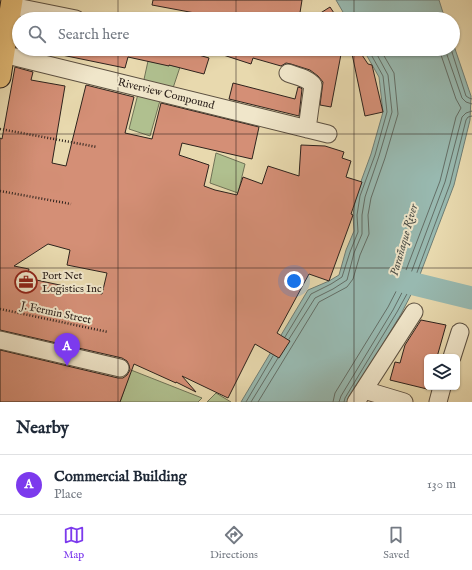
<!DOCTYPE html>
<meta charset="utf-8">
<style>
:root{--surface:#fff;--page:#f6f6f7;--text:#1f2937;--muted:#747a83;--line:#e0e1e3;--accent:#7c3aed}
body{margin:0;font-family:"IM FELL English",serif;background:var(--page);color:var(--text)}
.controls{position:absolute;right:12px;bottom:12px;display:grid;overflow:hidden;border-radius:6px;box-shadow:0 1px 3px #0004}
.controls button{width:36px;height:36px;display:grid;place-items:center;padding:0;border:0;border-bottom:1px solid var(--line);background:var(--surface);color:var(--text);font:20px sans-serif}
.you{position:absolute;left:294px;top:281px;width:14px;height:14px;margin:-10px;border:3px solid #fff;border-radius:50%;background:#1a73e8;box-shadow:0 0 0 6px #1a73e833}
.badge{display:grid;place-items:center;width:26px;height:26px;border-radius:50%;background:var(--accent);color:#fff;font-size:13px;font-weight:700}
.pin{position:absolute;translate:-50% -33px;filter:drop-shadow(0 1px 2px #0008)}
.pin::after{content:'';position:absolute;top:21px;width:14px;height:12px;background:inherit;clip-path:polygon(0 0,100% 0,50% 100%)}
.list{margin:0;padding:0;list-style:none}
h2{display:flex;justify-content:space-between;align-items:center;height:52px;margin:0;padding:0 16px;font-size:17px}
h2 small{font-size:13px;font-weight:400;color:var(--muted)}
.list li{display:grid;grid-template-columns:26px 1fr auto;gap:12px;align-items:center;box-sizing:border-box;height:60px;padding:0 16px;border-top:1px solid var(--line)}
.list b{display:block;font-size:15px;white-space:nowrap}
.list p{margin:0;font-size:13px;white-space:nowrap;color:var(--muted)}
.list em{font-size:13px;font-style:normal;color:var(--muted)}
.icon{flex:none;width:22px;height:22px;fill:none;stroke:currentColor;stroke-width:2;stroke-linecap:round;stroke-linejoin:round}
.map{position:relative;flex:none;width:472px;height:402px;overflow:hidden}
.search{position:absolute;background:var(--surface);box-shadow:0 1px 3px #0004;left:12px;right:12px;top:12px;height:44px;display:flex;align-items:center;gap:10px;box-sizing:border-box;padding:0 14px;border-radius:22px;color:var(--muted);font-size:15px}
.sheet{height:112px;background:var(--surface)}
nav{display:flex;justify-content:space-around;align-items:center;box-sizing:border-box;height:56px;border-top:1px solid var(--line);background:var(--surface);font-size:11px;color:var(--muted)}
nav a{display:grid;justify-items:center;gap:2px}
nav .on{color:var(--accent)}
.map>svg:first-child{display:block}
.green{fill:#b0c08f;stroke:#6f7256}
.water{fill:#98b9b0;stroke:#6e7d75}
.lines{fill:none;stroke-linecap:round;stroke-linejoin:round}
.shore{stroke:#636e66;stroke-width:1}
.river{stroke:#98b9b0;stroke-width:23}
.building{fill:#d48f76;stroke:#2e231d;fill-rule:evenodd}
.minor-casing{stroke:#5c5041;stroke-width:19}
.major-casing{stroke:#2e231d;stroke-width:23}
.path{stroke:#2e231d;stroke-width:2.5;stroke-dasharray:1 2;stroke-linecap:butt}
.minor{stroke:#f0e6ca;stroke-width:17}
.major{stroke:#e4bc77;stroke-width:21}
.grid{fill:none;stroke:#2e231d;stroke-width:1;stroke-opacity:0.55}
.labels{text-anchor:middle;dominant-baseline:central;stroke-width:4;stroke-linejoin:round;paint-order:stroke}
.street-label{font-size:11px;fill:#2e231d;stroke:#f0e6ca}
.poi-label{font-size:11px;fill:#2e231d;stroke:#f0e6ca;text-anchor:start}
.water-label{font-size:12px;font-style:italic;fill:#4e5049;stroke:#f0e6ca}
</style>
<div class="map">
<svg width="472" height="402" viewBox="0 0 472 402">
<rect width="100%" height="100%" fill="#e8d9ae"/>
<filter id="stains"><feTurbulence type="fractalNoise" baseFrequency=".005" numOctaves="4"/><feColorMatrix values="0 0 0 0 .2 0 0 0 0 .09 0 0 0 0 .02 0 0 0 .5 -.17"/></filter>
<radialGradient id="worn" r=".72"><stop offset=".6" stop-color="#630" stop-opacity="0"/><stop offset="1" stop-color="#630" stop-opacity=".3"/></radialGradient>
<path class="green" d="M148 61 180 67 171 94 143 84Z
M139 90 161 97 150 136 129 129Z
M216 153 245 164 238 193 210 183Z
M131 370 202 398 198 402H120Z
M216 393 231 402H207Z"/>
<path class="water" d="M336 0H439L445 19H347Z
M453 43 471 96 470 120 454 185 416 285 401 314 348 402H241L308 290 329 281 339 275 346 250 354 231 353 215 356 195 371 154 383 112 379 77 363 49H453Z"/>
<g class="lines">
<path class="shore" d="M445 49 462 98 466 102 472 104
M451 49 466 96 469 98 472 99
M285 337 311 294 331 284 342 277 350 252 358 232 357 215 360 196 375 155 387 112 383 76 368 49
M289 339 315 298 333 289 347 280 354 253 362 234V215L365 197 379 156 392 112 388 75 374 49
M246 402 273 356
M251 402 278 358
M258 402 319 302 347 287 353 279 360 255 369 234 368 215 371 198 385 158 398 114 394 73 380 49
M333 402 335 393 388 307 403 278 440 181 456 117 461 108 456 99 439 49
M339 402 341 396 393 310 408 281 445 182 462 117 466 113 472 111
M344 402 345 398 397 312 413 283 450 184 466 120 468 117 472 116"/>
<path class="river" d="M394 279 472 298"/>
</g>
<path class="building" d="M153 0H302L299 19H227L152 5Z
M330 7 338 19H311Z
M25 49H48L47 55Z
M58 49H178L209 58 204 74 169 65V66L128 57 125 68 57 54Z
M212 49H342L331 107 320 105 323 82 318 76 310 70 291 64 286 63 281 66 253 58 251 64 211 51Z
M351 49H358L368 64 372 65 383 112 365 116Z
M15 67 33 72 31 80 65 86 52 163 66 166 86 85 134 97 125 133 152 139 161 103 259 127 252 159 182 143 179 155 209 165 204 186 215 190 237 195 243 177 262 184 268 166 299 176 301 145 325 146 344 152 342 158 351 161 346 177 362 182 351 214 353 215 329 281 309 274 277 333 290 341 279 358 255 344 228 398 182 376 196 392 176 382V383L134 364 120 402H0V350L118 378H123L127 375 130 370 129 365 127 361 122 358 0 330V138L2 139ZM48 244 70 250 67 265 107 273 102 294 27 278 29 269 14 266Z
M233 83 295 99 298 87 301 88 302 89 299 116 229 99Z
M421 320 446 325 437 357H427V389L390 380 395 362 400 363 405 345Z"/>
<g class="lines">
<g class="minor-casing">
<path id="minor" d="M11 6 76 19
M3 54 328 134
M288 73C296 76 308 78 313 85L307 129
M0 340 120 368
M452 357 460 332
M364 390 404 402
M356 402 414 312
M438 402 442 387"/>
</g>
<g class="major-casing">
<path id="major" d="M0 77 12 0"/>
</g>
<path class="path" d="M0 129 97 147
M0 191 71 204
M0 309 108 332"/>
<use href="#minor" class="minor"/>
<use href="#major" class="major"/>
</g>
<path class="grid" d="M118 0V19M236 0V19M354 0V19M118 49V402M236 49V402M354 49V402M0 134H472M0 268H472"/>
<defs>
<g id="office-ring" transform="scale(1.15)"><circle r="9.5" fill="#f0e6ca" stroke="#8f2418" stroke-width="1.5"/><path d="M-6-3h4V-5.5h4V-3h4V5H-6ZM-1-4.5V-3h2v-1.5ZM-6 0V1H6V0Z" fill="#8f2418"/></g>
</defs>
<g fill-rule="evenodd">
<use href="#office-ring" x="26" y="282"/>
</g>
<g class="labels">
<g class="street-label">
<text transform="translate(166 94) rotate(14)">Riverview Compound</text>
<text transform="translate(56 313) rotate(12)">J. Fermin Street</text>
</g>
<g class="poi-label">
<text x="42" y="276">Port Net<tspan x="42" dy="13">Logistics Inc</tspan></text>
</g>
<g class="water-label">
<text transform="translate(404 240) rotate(-74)">Parañaque River</text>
</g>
</g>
<rect width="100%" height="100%" filter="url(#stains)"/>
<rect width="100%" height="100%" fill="url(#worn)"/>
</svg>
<div class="controls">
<button><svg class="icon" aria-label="layers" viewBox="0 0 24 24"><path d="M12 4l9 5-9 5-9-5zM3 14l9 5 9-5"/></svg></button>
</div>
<div class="you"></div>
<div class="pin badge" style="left:67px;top:366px">A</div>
<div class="search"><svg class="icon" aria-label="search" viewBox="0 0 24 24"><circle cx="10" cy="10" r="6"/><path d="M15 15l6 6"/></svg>Search here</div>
</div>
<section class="sheet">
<h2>Nearby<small></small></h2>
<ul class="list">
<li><span class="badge">A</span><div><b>Commercial Building</b><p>Place</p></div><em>130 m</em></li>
</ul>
</section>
<nav>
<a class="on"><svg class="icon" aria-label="map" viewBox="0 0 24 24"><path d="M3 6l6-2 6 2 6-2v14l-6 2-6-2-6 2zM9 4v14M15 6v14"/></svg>Map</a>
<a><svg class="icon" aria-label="directions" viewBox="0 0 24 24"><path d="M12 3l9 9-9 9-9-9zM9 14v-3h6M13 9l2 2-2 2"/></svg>Directions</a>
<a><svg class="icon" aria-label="saved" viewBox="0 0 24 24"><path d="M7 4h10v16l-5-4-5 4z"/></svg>Saved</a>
</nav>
